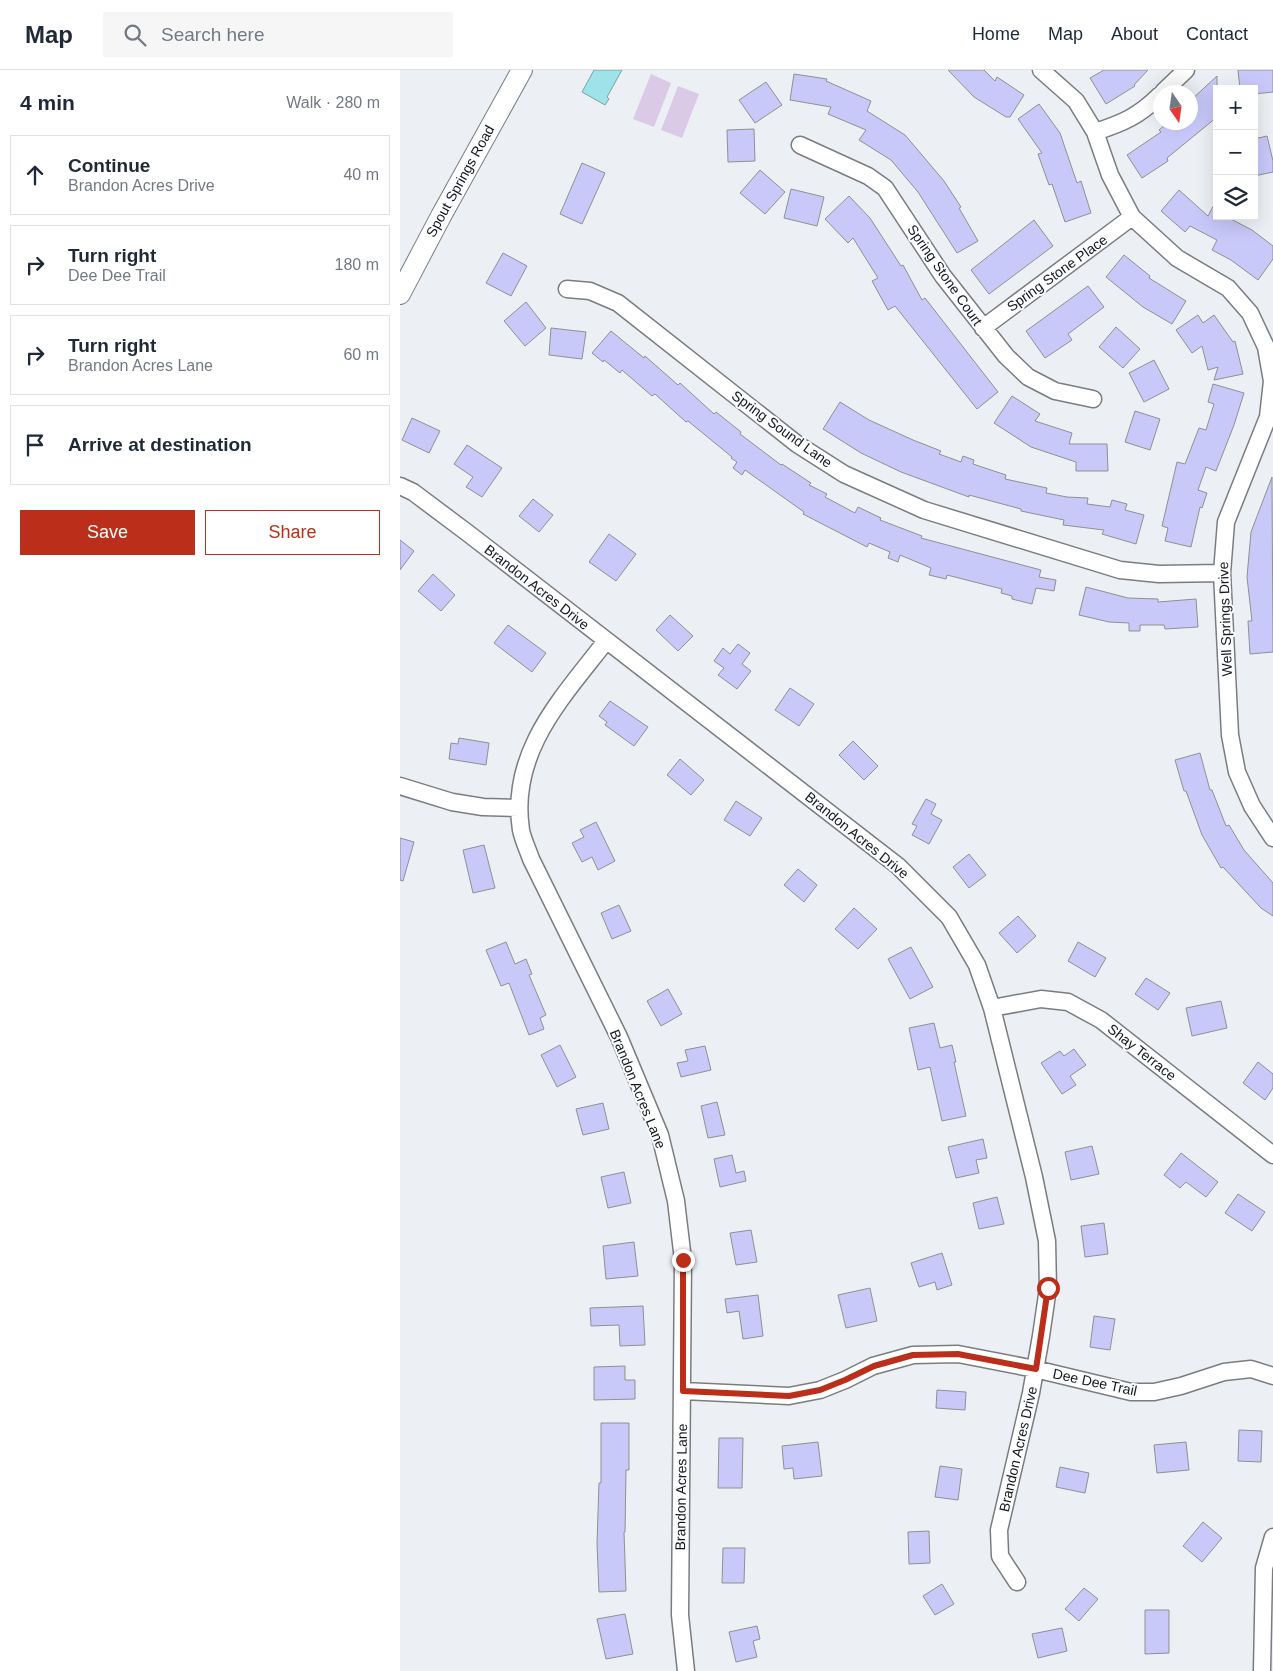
<!DOCTYPE html>
<meta charset="utf-8">
<style>
:root{--surface:#fff;--page:#f6f6f7;--text:#1f2937;--muted:#747a83;--line:#e0e1e3;--accent:#ba2e1a}
body{margin:0;font-family:Helvetica,sans-serif;background:var(--page);color:var(--text)}
.controls{position:absolute;right:15px;top:15px;display:grid;overflow:hidden;border-radius:0px;box-shadow:0 5px 20px #0002}
.controls button{width:45px;height:45px;display:grid;place-items:center;padding:0;border:0;border-bottom:1px solid var(--line);background:var(--surface);color:var(--text);font:25px sans-serif}
.compass{position:absolute;left:753px;top:15px;width:45px;height:45px;border-radius:50%;background:var(--surface);box-shadow:0 5px 20px #0002;rotate:167deg}
.stop{position:absolute;width:15px;height:15px;margin:-11px;border:4px solid #ba2e1a;border-radius:50%;background:#fff}
.stop.end{background:#ba2e1a;border-color:#fff;box-shadow:0 1px 5px #0008}
.list{margin:0;padding:0;list-style:none}
h2{display:flex;justify-content:space-between;align-items:center;height:65px;margin:0;padding:0 20px;font-size:21px}
h2 small{font-size:16px;font-weight:400;color:var(--muted)}
.list li{display:grid;grid-template-columns:32px 1fr auto;gap:15px;align-items:center;box-sizing:border-box;height:80px;margin:0 10px 10px;padding:0 10px;border:1px solid var(--line);border-radius:0px}
.list b{display:block;font-size:19px;white-space:nowrap}
.list p{margin:0;font-size:16px;white-space:nowrap;color:var(--muted)}
.list em{font-size:16px;font-style:normal;color:var(--muted)}
.actions{display:flex;gap:10px;padding:15px 20px}
.actions a{flex:1;padding:11px 0;border:1px solid var(--accent);border-radius:0px;text-align:center;font-size:18px;color:var(--accent)}
.actions .main{background:var(--accent);color:#fff}
.icon{flex:none;width:28px;height:28px;fill:none;stroke:currentColor;stroke-width:2;stroke-linecap:round;stroke-linejoin:round}
.map{position:relative;flex:none;width:873px;height:1601px;overflow:hidden}
header{display:flex;align-items:center;gap:30px;box-sizing:border-box;height:70px;padding:0 25px;background:var(--surface);border-bottom:1px solid var(--line)}
header strong{font-size:24px}
nav{display:flex;gap:28px;margin-inline-start:auto;font-size:18px}
.search{width:350px;height:45px;background:var(--page);display:flex;align-items:center;gap:12px;box-sizing:border-box;padding:0 18px;border-radius:0px;color:var(--muted);font-size:19px}
main{display:flex}
aside{flex:1;background:var(--surface)}
.map>svg:first-child{display:block}
.green{fill:#dbcae7}
.water{fill:#9fe2e9;stroke:#76a5aa}
.building{fill:#c8c8f9;stroke:#909094}
.lines{fill:none;stroke-linecap:round;stroke-linejoin:round}
.minor-casing{stroke:#7a7d80;stroke-width:19}
.tertiary-casing{stroke:#7a7d80;stroke-width:22}
.minor{stroke:#fff;stroke-width:16}
.tertiary{stroke:#fff;stroke-width:20}
.route{stroke:#ba2e1a;stroke-width:6}
.labels{text-anchor:middle;dominant-baseline:central;stroke-width:4;stroke-linejoin:round;paint-order:stroke}
.street-label{font-size:14px;fill:#161718;stroke:#fafcff}
</style>
<header>
<strong>Map</strong>
<div class="search"><svg class="icon" aria-label="search" viewBox="0 0 24 24"><circle cx="10" cy="10" r="6"/><path d="M15 15l6 6"/></svg>Search here</div>
<nav><a>Home</a><a>Map</a><a>About</a><a>Contact</a></nav>
</header>
<main>
<aside>
<h2>4 min<small>Walk · 280 m</small></h2>
<ul class="list">
<li><svg class="icon" aria-label="ahead" viewBox="0 0 24 24"><path d="M12 20V5M6 11l6-6 6 6"/></svg><div><b>Continue</b><p>Brandon Acres Drive</p></div><em>40 m</em></li>
<li><svg class="icon" aria-label="right" viewBox="0 0 24 24"><path d="M7 20v-9h11M14 6l5 5-5 5"/></svg><div><b>Turn right</b><p>Dee Dee Trail</p></div><em>180 m</em></li>
<li><svg class="icon" aria-label="right" viewBox="0 0 24 24"><path d="M7 20v-9h11M14 6l5 5-5 5"/></svg><div><b>Turn right</b><p>Brandon Acres Lane</p></div><em>60 m</em></li>
<li><svg class="icon" aria-label="arrive" viewBox="0 0 24 24"><path d="M6 21V4h12l-3 4 3 4H6"/></svg><div><b>Arrive at destination</b></div></li>
</ul>
<div class="actions"><a class="main">Save</a><a>Share</a></div>
</aside>
<div class="map">
<svg width="873" height="1601" viewBox="0 0 873 1601">
<rect width="100%" height="100%" fill="#eceff3"/>
<path class="green" d="M251 4 271 13 254 57 233 49Z
M278 16 299 24 282 68 261 60Z"/>
<path class="water" d="M194 0H222L207 27 209 29 205 35 182 22Z"/>
<path class="building" d="M548 0H584L595 11 597 7 624 25 610 47H606L574 27Z
M704 0H748L734 15 735 16 706 34 690 8Z
M838 0H873V22L854 24V19H840Z
M394 4 427 9 426 11 471 31 467 41 505 65 544 111 561 137 559 138 578 171 557 183 518 122 491 90 459 70 466 60 428 44 431 37 390 30Z
M817 6V47L767 88 768 91 742 108 727 85 761 62 759 60 768 52H790V31Z
M366 12 382 35 355 53 339 30Z
M639 34 660 63 677 113 681 111 691 143 665 152 652 114 649 115 638 84 642 83 618 49Z
M354 59 355 91 328 92 327 60Z
M867 66 873 91V102L854 106V69Z
M182 93 205 103 182 154 160 144Z
M360 100 385 122 365 144 340 123Z
M391 119 424 127 417 156 384 148Z
M779 120 808 146 817 129V146H825L852 160 873 176V189L858 210 831 190 812 180 817 170 790 156 785 162 761 141Z
M449 126 470 148 501 196 503 195 522 230 525 228 598 322 577 339 495 236 488 240 472 211 478 208 453 168 448 173 425 149Z
M634 150 653 176 589 224 571 200Z
M103 183 127 196 111 226 86 213Z
M724 185 750 206 749 208 786 231 772 254 743 237 706 207Z
M688 216 704 237 668 264 672 270 645 288 626 261Z
M126 232 146 258 125 276 104 251Z
M798 245 803 253 814 245 833 272 835 271 843 304 814 310 818 297 808 300 802 276 792 283 776 260Z
M716 257 740 279 723 298 699 277Z
M151 258 186 262 182 289 149 285Z
M211 261 244 288 245 286 278 315 280 313 314 344 316 342 341 362 340 364 381 395 382 394 411 413 409 415 427 424 425 427 455 443 458 437 481 448 480 450 522 466 521 468 641 500 639 507 656 510 654 521 636 518 632 534 612 529V526L601 523 602 519 547 505 546 509 529 505 531 498 500 485 498 492 488 488 490 482 469 473 467 477 403 444 404 442 345 400 342 405 333 398 337 392 331 388 332 387 288 351 286 352 255 324 252 326 222 300 220 303 204 290 203 292 192 283Z
M754 290 769 319 744 332 729 303Z
M813 314 844 323 834 355 816 401 806 397 798 420 807 423 802 438 800 437 791 477 765 471 768 458 762 456 777 392 785 394 799 358 806 360 814 334 808 332Z
M612 326 640 344 635 351 672 363 669 374H707L708 401H676V392L631 377 594 353Z
M440 332 469 350 513 370 541 381 539 384 561 392 563 386 574 390 573 394 606 405 605 409 647 418 646 423 667 427 688 428 687 434 710 437 712 430 727 434 725 440 744 445 736 474 702 464 704 460 663 455 664 450 621 441V439L569 425V427L501 402 461 383 423 359Z
M735 341 760 349 750 380 725 372Z
M12 348 40 361 29 383 2 370Z
M67 375 102 398 82 427 66 417 73 407 54 394Z
M872 407 873 582 850 584 848 551H852L847 507 851 462Z
M133 429 153 445 139 462 119 446Z
M209 464 236 484 216 511 189 492Z
M0 470 14 481 0 500Z
M33 504 55 525 41 541 18 521Z
M686 517 728 528 758 529V532L796 529 798 557 765 559 764 555H740V561H729V553L709 552 679 545Z
M270 545 293 566 278 581 256 560Z
M108 555 146 583 132 602 94 573Z
M338 574 350 583 342 594 351 601 337 619 318 605 324 598 314 591 323 578 330 584Z
M390 618 414 634 399 656 375 640Z
M210 631 248 657 234 676 205 655 207 652 199 646Z
M59 668 89 673 86 695 49 689 51 673 58 674Z
M453 671 478 696 464 710 439 685Z
M800 683 810 720H812L826 756 829 755 844 780 873 813V846L861 838 823 797 821 798 802 765 786 721H784L775 690Z
M280 689 304 710 291 725 267 705Z
M526 729 536 734 531 744 542 750 529 774 512 765 517 756 512 754Z
M336 731 362 748 350 766 324 750Z
M196 752 215 791 198 800 192 787 182 792 172 773 184 767 180 760Z
M0 768 14 772 3 811 0 810Z
M84 775 95 818 73 823 63 780Z
M569 784 586 805 569 818 553 797Z
M398 799 417 815 404 832 384 815Z
M219 835 231 861 212 869 201 843Z
M454 838 477 859 458 879 435 859Z
M618 846 636 866 617 883 599 863Z
M106 872 115 894 126 889 132 904 129 905 146 945 140 948 144 959 129 965 109 913 101 916 86 880Z
M678 872 706 888 695 907 668 891Z
M511 877 533 917 510 929 488 889Z
M746 908 770 923 758 940 735 924Z
M268 919 282 944 261 956 247 931Z
M821 931 827 958 792 966 786 938Z
M534 953 540 978 552 975 556 992H554L566 1046 542 1051 530 997 518 1000 509 958Z
M160 975 176 1007 157 1017 141 985Z
M305 976 311 1000 281 1007 277 993 288 991 285 980Z
M674 979 686 995 670 1006 676 1015 662 1024 641 993 660 981 664 986Z
M858 992 873 1004V1018L865 1030 843 1013Z
M317 1032 325 1065 308 1068 301 1036Z
M203 1033 209 1059 183 1065 176 1039Z
M583 1069 587 1088 576 1090 579 1103 556 1108 548 1077Z
M692 1076 699 1104 671 1110 665 1082Z
M781 1083 818 1112 806 1127 786 1112 780 1118 764 1105Z
M332 1085 336 1103 344 1101 346 1111 320 1117 314 1089Z
M224 1102 231 1133 208 1138 201 1107Z
M838 1124 865 1142 852 1161 825 1143Z
M597 1127 604 1154 579 1159 573 1133Z
M704 1153 708 1184 685 1187 681 1156Z
M351 1160 357 1192 336 1195 330 1163Z
M234 1172 238 1206 206 1209 203 1176Z
M542 1183 552 1215 537 1220 535 1212 519 1217 511 1193Z
M470 1218 477 1251 446 1258 438 1225Z
M358 1225 363 1266 343 1269 339 1241 327 1243 325 1229Z
M243 1236 245 1275 220 1276 219 1255 191 1256 190 1238Z
M694 1246 715 1249 710 1280 690 1277Z
M225 1296V1310H235V1329L194 1330V1297Z
M537 1320 566 1322 565 1340 536 1338Z
M201 1353H229V1400H226L225 1462H224L226 1521 199 1522 197 1474 199 1413H201Z
M839 1360 862 1361 861 1392 838 1391Z
M319 1368H343L342 1418H318Z
M418 1372 422 1406 394 1409 393 1398 384 1399 382 1376Z
M786 1372 789 1400 757 1403 754 1375Z
M540 1396 562 1399 558 1430 535 1427Z
M660 1397 689 1403 685 1423 656 1417Z
M803 1452 822 1468 802 1492 783 1476Z
M529 1461 530 1493 509 1494 508 1462Z
M323 1478H345L344 1513H322Z
M542 1514 554 1534 535 1545 523 1526Z
M684 1518 698 1529 679 1551 665 1539Z
M745 1540H769V1583L745 1584Z
M225 1544 233 1584 206 1589 197 1549Z
M357 1556 360 1569 353 1571 357 1587 336 1592 329 1562Z
M662 1558 667 1581 638 1588 632 1564Z"/>
<g class="lines">
<g class="minor-casing">
<path id="minor" d="M641 0 676 31 695 62 710 105 732 147 777 188 828 218 850 243 866 277 872 311 868 347 826 452 822 503 830 665 837 702 852 736 873 768
M763 22 786 0
M695 62C723 53 739 46 760 25
M400 75 468 106 485 118 543 206 606 286 628 307 655 321 693 329
M167 219 190 221 218 233 397 374 444 404 524 440 720 500 759 504 822 503
M583 258 732 147
M0 416 13 422 69 464 498 796 549 847 577 895 592 938 634 1107 647 1171 648 1218 641 1266 631 1323 599 1460 600 1486 617 1512
M206 571C162 628 109 682 121 760 123 770 128 780 131 789L219 967 260 1065 276 1131 283 1190 280 1545 286 1601
M0 716 52 732 83 737 119 738
M592 938 641 929 668 932 701 950 873 1085
M283 1321 389 1326 420 1320 445 1310 473 1296 513 1285 558 1284 635 1299 731 1322H754L781 1316 824 1302 851 1299 873 1306
M862 1601 864 1498 873 1467"/>
</g>
<g class="tertiary-casing">
<path id="tertiary" d="M0 224 41 146 122 0"/>
</g>
<use href="#minor" class="minor"/>
<use href="#tertiary" class="tertiary"/>
</g>
<g class="lines">
<path class="route" d="M283 1190V1321L389 1326 420 1320 445 1310 474 1296 513 1285 558 1284 636 1299 648 1218"/>
</g>
<g class="labels">
<g class="street-label">
<text transform="translate(60 111) rotate(-61)">Spout Springs Road</text>
<text transform="translate(657 203) rotate(-36)">Spring Stone Place</text>
<text transform="translate(545 205) rotate(55)">Spring Stone Court</text>
<text transform="translate(382 359) rotate(36)">Spring Sound Lane</text>
<text transform="translate(137 517) rotate(38)">Brandon Acres Drive</text>
<text transform="translate(825 549) rotate(-92)">Well Springs Drive</text>
<text transform="translate(457 765) rotate(39)">Brandon Acres Drive</text>
<text transform="translate(742 982) rotate(38)">Shay Terrace</text>
<text transform="translate(238 1019) rotate(68)">Brandon Acres Lane</text>
<text transform="translate(695 1312) rotate(12)">Dee Dee Trail</text>
<text transform="translate(618 1379) rotate(-77)">Brandon Acres Drive</text>
<text transform="translate(281 1417) rotate(-89)">Brandon Acres Lane</text>
</g>
</g>
</svg>
<div class="controls">
<button>+</button>
<button>−</button>
<button><svg class="icon" aria-label="layers" viewBox="0 0 24 24"><path d="M12 4l9 5-9 5-9-5zM3 14l9 5 9-5"/></svg></button>
</div>
<svg class="compass" viewBox="-18 -18 36 36"><path d="M0-13l5 13h-10z" fill="#e53935"/><path d="M0 13l5-13h-10z" fill="#747a83"/></svg>
<div class="stop" style="left:648px;top:1218px"></div>
<div class="stop end" style="left:283px;top:1190px"></div>
</div>
</main>
